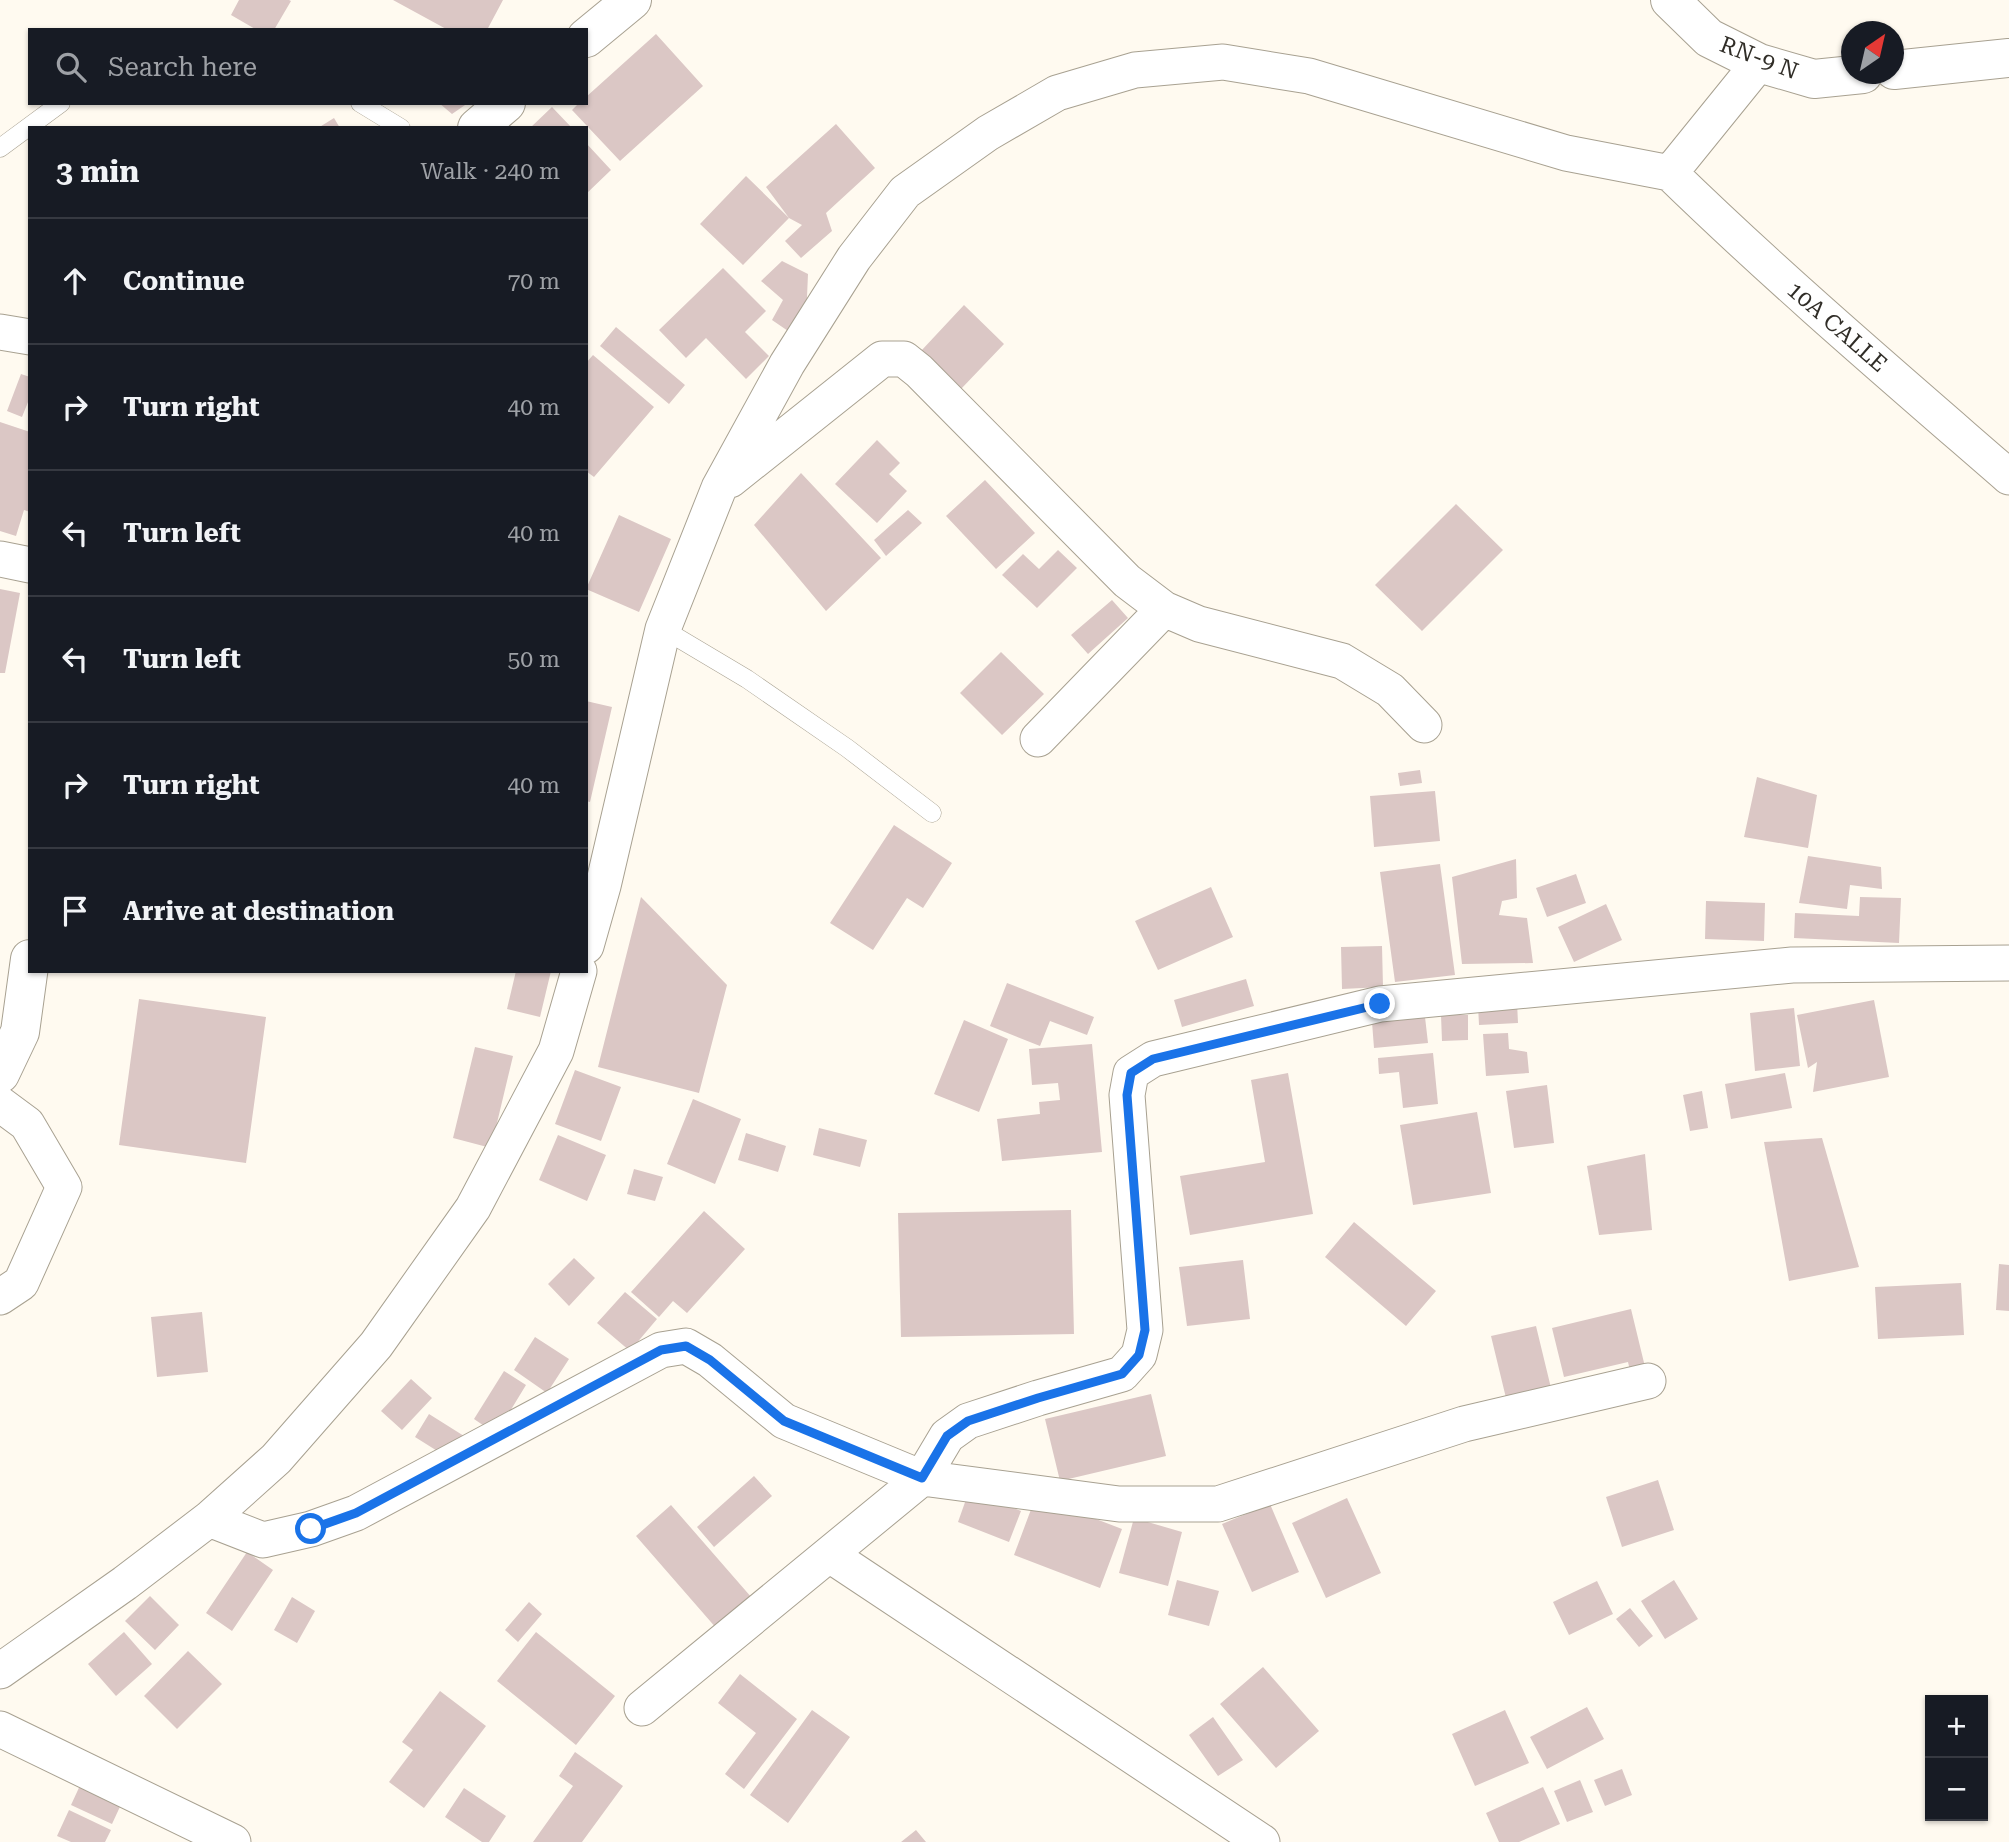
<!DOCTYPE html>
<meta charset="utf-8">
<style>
:root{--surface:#171b24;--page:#242831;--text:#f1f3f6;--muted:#9ea1a6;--line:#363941}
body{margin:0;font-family:"Roboto Serif",serif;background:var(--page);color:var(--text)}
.controls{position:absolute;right:21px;bottom:21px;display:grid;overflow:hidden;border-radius:0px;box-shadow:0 2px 5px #0004}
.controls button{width:63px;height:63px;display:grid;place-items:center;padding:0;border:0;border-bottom:2px solid var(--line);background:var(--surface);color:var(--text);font:35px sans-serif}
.compass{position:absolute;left:1841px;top:21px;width:63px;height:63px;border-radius:50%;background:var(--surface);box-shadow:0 2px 5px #0004;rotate:34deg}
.stop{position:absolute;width:21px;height:21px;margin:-16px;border:5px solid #1a73e8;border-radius:50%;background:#fff}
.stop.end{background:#1a73e8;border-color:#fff;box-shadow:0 2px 7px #0008}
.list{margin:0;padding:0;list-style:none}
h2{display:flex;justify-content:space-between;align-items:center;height:91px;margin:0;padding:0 28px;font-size:30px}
h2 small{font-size:23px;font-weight:400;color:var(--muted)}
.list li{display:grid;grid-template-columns:46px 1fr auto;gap:21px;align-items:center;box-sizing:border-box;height:126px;padding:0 28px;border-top:2px solid var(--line)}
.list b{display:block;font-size:26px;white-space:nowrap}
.list em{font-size:23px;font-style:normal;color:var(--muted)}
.icon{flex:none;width:38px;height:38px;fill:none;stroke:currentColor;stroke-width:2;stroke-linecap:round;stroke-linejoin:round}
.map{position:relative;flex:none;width:2009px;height:1842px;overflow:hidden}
.search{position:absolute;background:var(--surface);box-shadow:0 2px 5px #0004;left:28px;top:28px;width:560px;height:77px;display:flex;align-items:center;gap:18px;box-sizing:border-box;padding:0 24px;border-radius:0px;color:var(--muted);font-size:26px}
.panel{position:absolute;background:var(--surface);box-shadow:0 2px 5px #0004;left:28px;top:126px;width:560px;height:847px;border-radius:0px}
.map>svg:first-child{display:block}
.building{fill:#dbc7c5}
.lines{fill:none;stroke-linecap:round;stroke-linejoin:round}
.service-casing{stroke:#a8a191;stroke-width:19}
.minor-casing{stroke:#a8a191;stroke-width:37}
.primary-casing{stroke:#a8a191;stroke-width:40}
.service{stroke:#fff;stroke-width:18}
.minor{stroke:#fff;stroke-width:35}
.primary{stroke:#fff;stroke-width:38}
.route{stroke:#1a73e8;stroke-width:9}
.labels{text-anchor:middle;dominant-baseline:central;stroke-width:5;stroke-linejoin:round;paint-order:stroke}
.street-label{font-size:23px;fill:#302d27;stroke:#fff}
</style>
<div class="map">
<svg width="2009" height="1842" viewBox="0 0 2009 1842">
<rect width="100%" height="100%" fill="#fffaf0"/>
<path class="building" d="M239 0H289L291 1 274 30H257L231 15Z
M393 0H503L487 30H448Z
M656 34 703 86 620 161 572 110 579 103H586V97Z
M439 103H468L452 114Z
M552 107 572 128H530Z
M334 118 340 128H318Z
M836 124 875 168 826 213 832 231 801 258 785 241 802 225 789 218 743 265 700 224 746 176 789 218 766 187Z
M586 143 611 170 586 194Z
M782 261 808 274 806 320 791 333 772 320 783 300 761 281Z
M723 268 766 311 745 332 769 356 746 379 706 338 686 358 659 330Z
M964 305 1004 344 961 389 921 351Z
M616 327 685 385 669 404 600 346Z
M593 355 654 407 594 477 586 471V363Z
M21 374 30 377V397L22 417 7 411Z
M0 422 30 432V512L24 510 16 536 0 531Z
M877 440 900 463 889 474 907 491 877 523 835 484Z
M801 473 881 558 826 611 754 525Z
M985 480 1035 533 996 569 946 516Z
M1456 504 1503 550 1422 631 1375 585Z
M908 510 922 523 886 556 874 540Z
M619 515 671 539 639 612 586 589Z
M1058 550 1077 568 1037 608 1002 575 1023 554 1039 569Z
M0 589 20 593 5 673H0Z
M1112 600 1128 618 1088 654 1071 635Z
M1001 652 1044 694 1002 735 960 693Z
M586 701 612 707 590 802 586 801Z
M1420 770 1422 783 1400 786 1398 773Z
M1757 777 1817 795 1808 848 1744 837Z
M1435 791 1440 841 1374 847 1370 796Z
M894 825 952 863 923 908 907 898 873 950 830 923Z
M1808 856 1881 867 1882 889 1850 885 1847 909 1799 903Z
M1516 859 1517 898 1502 901 1499 915 1527 918 1533 963 1462 964 1452 877Z
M1440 864 1455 975 1395 982 1380 872Z
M1576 874 1586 903 1547 917 1536 888Z
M1211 887 1233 937 1158 970 1135 921Z
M641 897 727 985 699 1093 598 1067Z
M1860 897 1901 898 1899 943 1794 938 1795 913 1859 916Z
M1706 901 1765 903 1764 941 1705 939Z
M1606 904 1622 940 1574 962 1558 927Z
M1382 946 1383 987 1342 989 1341 947Z
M516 971H551L540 1017 507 1009Z
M1246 979 1254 1006 1182 1027 1174 1000Z
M1007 983 1094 1017 1087 1035 1050 1021 1040 1046 990 1026Z
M139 999 266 1017 246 1163 119 1145Z
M1874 1000 1889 1077 1813 1092 1817 1062 1808 1068 1797 1015Z
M1517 1002 1518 1023 1479 1025 1478 1005Z
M1794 1008 1800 1066 1755 1071 1750 1013Z
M1441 1015H1468V1040L1442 1041Z
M1425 1017 1428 1043 1374 1048 1372 1022Z
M964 1020 1008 1039 979 1112 934 1094Z
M1508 1033 1509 1049 1527 1052 1529 1073 1486 1076 1483 1034Z
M1092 1044 1102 1152 1002 1161 997 1119 1040 1114 1039 1102 1060 1100 1058 1083 1032 1085 1029 1049Z
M475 1047 513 1056 491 1148 453 1138Z
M1433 1053 1438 1104 1403 1108 1399 1072 1379 1074 1378 1058Z
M575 1070 621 1087 601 1141 555 1124Z
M1288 1073 1313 1214 1190 1235 1180 1176 1265 1162 1251 1080Z
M1785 1073 1792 1108 1731 1119 1725 1084Z
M1547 1085 1554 1143 1514 1148 1506 1091Z
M1702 1091 1708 1128 1690 1131 1683 1095Z
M693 1099 741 1119 715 1184 667 1164Z
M1477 1112 1491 1193 1413 1205 1400 1125Z
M819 1128 867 1140 860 1167 813 1155Z
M746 1133 786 1146 778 1172 738 1160Z
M558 1135 606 1155 587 1201 539 1180Z
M1822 1138 1859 1267 1789 1281 1764 1142Z
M1645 1154 1652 1230 1599 1235 1587 1166Z
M634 1169 663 1177 655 1201 627 1194Z
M1071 1210 1074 1334 901 1337 898 1213Z
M704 1211 745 1249 687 1313 673 1301 659 1317 631 1292Z
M1354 1222 1436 1291 1406 1326 1325 1257Z
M574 1258 595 1278 569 1306 548 1284Z
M1243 1260 1250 1319 1187 1326 1179 1267Z
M1999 1264 2009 1265V1311L1996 1310Z
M1961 1283 1964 1335 1878 1339 1875 1287Z
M625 1292 657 1319 630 1351 597 1323Z
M1631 1309 1646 1371 1631 1375 1628 1362 1564 1377 1552 1328Z
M202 1312 208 1372 157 1377 151 1317Z
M1536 1326 1551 1388 1506 1398 1491 1336Z
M535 1337 569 1359 547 1393 514 1370Z
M504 1371 526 1385 496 1434 474 1419Z
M411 1379 432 1398 402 1430 381 1411Z
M1151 1394 1166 1456 1060 1481 1045 1419Z
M429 1414 464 1436 450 1459 415 1437Z
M754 1476 772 1496 714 1547 697 1527Z
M1658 1480 1674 1530 1622 1547 1606 1497Z
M969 1491 1021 1511 1009 1542 958 1522Z
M1036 1496 1122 1529 1100 1588 1014 1555Z
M1347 1498 1381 1573 1326 1598 1292 1523Z
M1270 1504 1299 1572 1252 1592 1222 1524Z
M671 1505 752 1598 717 1629 636 1536Z
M1134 1518 1182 1532 1168 1586 1119 1573Z
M247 1552 273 1570 232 1631 206 1613Z
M1177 1580 1219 1591 1209 1626 1168 1615Z
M1674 1580 1698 1619 1665 1639 1641 1601Z
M1597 1581 1613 1614 1569 1635 1553 1602Z
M150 1596 179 1625 155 1650 125 1621Z
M292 1597 315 1611 297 1643 274 1630Z
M529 1602 542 1614 518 1642 505 1630Z
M1630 1608 1653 1636 1639 1647 1616 1619Z
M124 1632 152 1664 116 1696 88 1664Z
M536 1632 615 1696 576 1745 497 1681Z
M188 1651 222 1684 177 1729 144 1696Z
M1263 1667 1319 1731 1276 1768 1220 1704Z
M740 1674 797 1719 744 1789 725 1774 756 1733 718 1703Z
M440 1691 486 1726 424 1808 389 1782 413 1750 402 1742Z
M1587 1707 1604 1739 1547 1769 1530 1737Z
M812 1710 850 1737 788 1823 750 1795Z
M1505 1710 1529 1763 1475 1786 1452 1734Z
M1213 1717 1243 1760 1218 1776 1189 1735Z
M575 1752 623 1786 582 1842H533L573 1786 559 1776Z
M1622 1769 1632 1795 1605 1806 1594 1780Z
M83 1779 124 1798 112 1824 71 1805Z
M1580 1780 1593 1812 1567 1822 1554 1791Z
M1543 1787 1560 1824 1519 1842H1499L1486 1813Z
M464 1788 506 1816 489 1842H482L445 1817Z
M69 1810 111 1830 105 1842H71L57 1836Z
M916 1830 926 1842H901Z"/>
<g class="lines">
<g class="service-casing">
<path id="service" d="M360 103 401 128
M0 148 61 103
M663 629 747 679 847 748 932 813"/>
</g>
<g class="minor-casing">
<path id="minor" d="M1670 173C1779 279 1894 377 2009 477
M1670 173 1759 63
M0 332 30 337
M730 480 882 359H904L919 371 1127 581 1164 609
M0 559 30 565
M1038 739 1164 609 1199 624 1342 661 1390 690 1424 725
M586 946 603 886 663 629 719 488 787 364 854 258 905 192 988 133 1057 93 1135 70 1223 62 1309 76 1566 153 1670 173
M0 1104 27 1124 64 1187 21 1283 0 1297
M209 1519 263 1540 311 1529 356 1513 661 1350 686 1346 710 1360 784 1421 922 1478 1119 1504H1218L1464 1424 1648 1381
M830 1555 1262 1842
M0 1671 125 1583 209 1519 276 1459 376 1345 473 1208 556 1051 579 971
M642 1708 922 1478 947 1436 968 1421 1038 1398 1122 1374 1139 1355 1145 1330 1127 1095 1131 1073 1153 1059 1380 1004 1792 965 2009 963
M0 1729 233 1842"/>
</g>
<g class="primary-casing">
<path id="primary" d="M1670 0 1709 38 1759 63 1814 79 1863 74
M586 38 632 0
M1894 70 2009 58
M477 128 506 103
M0 1074 20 1032 30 959"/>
</g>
<use href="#service" class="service"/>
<use href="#minor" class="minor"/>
<use href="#primary" class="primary"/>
</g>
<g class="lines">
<path class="route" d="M311 1529 356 1513 661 1350 686 1346 710 1360 784 1421 922 1478 947 1436 968 1421 1038 1398 1122 1374 1139 1355 1145 1330 1127 1095 1131 1073 1153 1059 1380 1004"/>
</g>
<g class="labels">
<g class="street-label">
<text transform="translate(1759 58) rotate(21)">RN-9 N</text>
<text transform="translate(1837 327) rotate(41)">10A CALLE</text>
</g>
</g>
</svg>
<div class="controls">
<button>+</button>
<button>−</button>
</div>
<svg class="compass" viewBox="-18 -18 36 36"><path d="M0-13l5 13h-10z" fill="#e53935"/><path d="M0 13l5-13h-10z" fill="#9ea1a6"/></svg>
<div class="stop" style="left:311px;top:1529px"></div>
<div class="stop end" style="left:1380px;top:1004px"></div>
<div class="search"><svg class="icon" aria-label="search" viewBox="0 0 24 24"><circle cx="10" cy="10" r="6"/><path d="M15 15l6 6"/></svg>Search here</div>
<section class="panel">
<h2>3 min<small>Walk · 240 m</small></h2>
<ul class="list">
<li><svg class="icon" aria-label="ahead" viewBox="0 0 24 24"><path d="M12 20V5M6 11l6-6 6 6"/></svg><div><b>Continue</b></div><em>70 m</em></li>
<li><svg class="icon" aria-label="right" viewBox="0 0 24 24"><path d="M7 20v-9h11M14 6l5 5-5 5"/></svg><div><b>Turn right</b></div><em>40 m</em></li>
<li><svg class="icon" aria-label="left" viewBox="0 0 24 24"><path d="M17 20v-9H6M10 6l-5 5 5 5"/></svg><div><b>Turn left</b></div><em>40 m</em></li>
<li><svg class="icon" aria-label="left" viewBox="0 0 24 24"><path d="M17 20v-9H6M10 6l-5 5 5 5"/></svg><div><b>Turn left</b></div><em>50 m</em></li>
<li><svg class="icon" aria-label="right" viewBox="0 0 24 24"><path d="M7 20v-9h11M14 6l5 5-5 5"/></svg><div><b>Turn right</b></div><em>40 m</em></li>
<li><svg class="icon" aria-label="arrive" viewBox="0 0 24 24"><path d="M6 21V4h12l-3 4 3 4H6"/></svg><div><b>Arrive at destination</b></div></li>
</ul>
</section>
</div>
